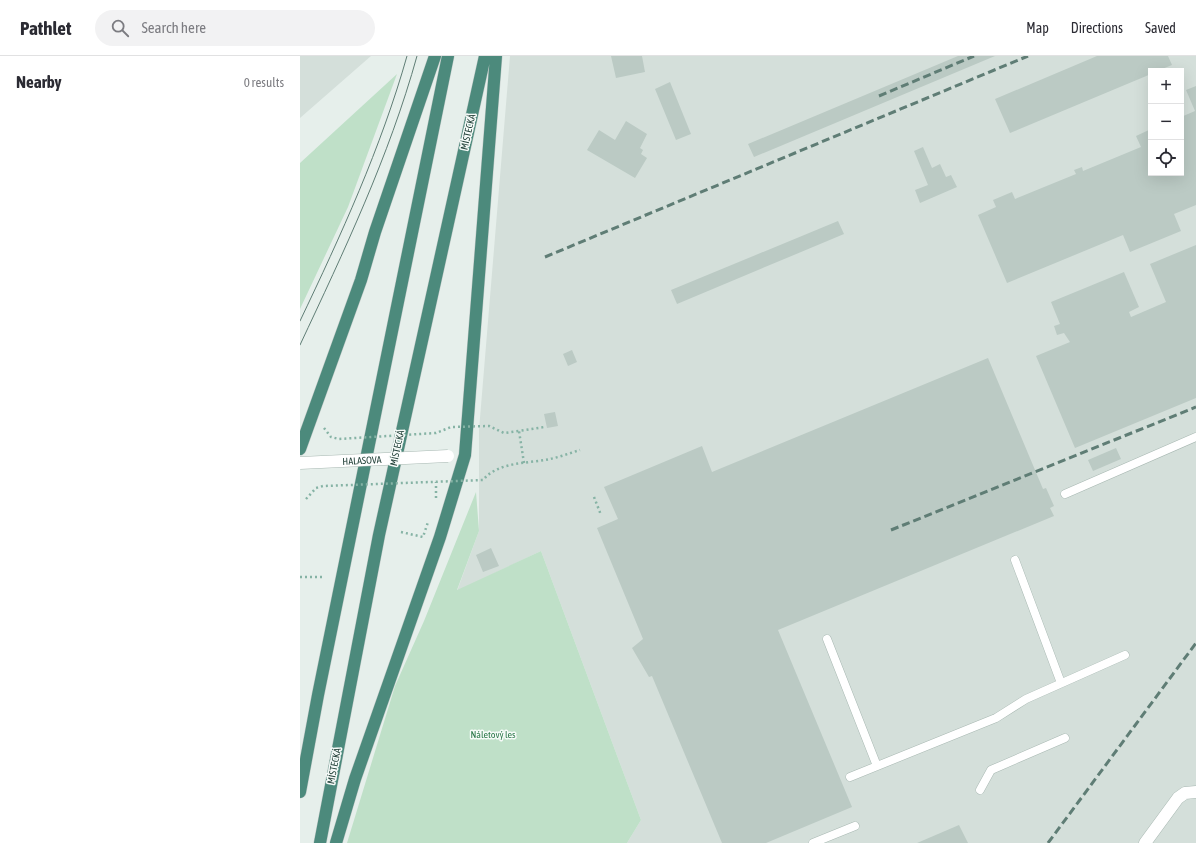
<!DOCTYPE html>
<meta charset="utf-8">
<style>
:root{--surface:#fff;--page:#f2f2f3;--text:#2b2b33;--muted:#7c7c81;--line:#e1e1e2}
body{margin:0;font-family:"Asap Condensed",sans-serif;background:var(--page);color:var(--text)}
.controls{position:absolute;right:12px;top:12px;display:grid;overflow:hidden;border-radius:0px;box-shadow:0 4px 16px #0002}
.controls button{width:36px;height:36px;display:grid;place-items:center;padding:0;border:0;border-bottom:1px solid var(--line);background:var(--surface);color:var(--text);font:20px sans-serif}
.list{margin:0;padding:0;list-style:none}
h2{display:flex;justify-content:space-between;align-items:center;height:52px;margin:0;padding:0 16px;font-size:17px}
h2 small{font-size:13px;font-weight:400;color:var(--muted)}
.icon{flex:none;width:22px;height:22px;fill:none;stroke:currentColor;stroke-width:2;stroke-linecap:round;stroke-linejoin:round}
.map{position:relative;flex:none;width:896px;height:787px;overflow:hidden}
header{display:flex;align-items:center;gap:24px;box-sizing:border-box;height:56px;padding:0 20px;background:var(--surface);border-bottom:1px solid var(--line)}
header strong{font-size:19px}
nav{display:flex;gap:22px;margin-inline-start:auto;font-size:14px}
.search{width:280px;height:36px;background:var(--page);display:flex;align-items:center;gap:10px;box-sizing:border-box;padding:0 14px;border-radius:22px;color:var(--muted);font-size:15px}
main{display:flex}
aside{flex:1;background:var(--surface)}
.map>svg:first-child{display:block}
.built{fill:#d4dfda;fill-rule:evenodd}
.green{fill:#bfe0c8}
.building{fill:#bbcac4}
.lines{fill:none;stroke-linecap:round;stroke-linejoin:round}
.service-casing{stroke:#a8b8b2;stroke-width:9}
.minor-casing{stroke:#a8b8b2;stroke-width:13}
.trunk-casing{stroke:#c2cac8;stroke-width:13}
.path{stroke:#86b3a5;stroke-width:2.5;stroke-dasharray:2 3;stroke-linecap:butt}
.service{stroke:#fff;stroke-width:8}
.minor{stroke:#fff;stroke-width:12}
.trunk{stroke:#4c8a7c;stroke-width:12}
.tram{stroke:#5f7d75;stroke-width:1}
.rail{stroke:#5f7d75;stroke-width:3;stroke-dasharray:8 4;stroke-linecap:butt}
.minor-bridge-casing{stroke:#a8b8b2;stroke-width:13;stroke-linecap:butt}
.path-bridge{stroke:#86b3a5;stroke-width:2.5;stroke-dasharray:2 3;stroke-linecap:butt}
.minor-bridge{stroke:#fff;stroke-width:12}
.labels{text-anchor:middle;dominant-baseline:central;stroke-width:3;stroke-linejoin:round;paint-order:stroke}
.street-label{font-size:10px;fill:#24423a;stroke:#f7fbf9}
.park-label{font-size:10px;fill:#2d7a4b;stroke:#f7fbf9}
</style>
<header>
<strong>Pathlet</strong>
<div class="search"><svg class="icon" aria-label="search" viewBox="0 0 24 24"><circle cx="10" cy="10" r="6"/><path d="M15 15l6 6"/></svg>Search here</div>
<nav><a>Map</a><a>Directions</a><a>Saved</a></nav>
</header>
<main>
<aside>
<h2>Nearby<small>0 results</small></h2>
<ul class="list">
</ul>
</aside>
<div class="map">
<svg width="896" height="787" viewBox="0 0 896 787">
<rect width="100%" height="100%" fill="#e6efeb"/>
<path class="built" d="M0 0H71L0 62Z
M210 0H896V787H327L341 764 241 495 157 535 179 475V374ZM851 15H881V117H851Z"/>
<path class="green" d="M97 18 48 151 0 253V107Z
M176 436 179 475 157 534 241 495 341 764 327 787H47L95 630 124 565Z"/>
<path class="building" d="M311 0H342L345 16 316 22Z
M658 0H695L454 101 448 88Z
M797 0H868L872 9 857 15H851V18L710 77 695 43Z
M370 26 391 78 376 84 355 33Z
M896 30V149L874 158 881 175 830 196 823 179 707 227 678 159 696 151 693 144 712 136 715 143 776 118 774 114 782 111 783 115 841 91 836 80 851 73V117H881V61L895 55 886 34Z
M326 65 347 78 340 92 343 94 341 98 347 102 335 122 287 94 299 74 315 84Z
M623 91 632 112 640 108 646 121 651 119 657 131 620 147 615 134 628 129 614 95Z
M538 165 544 178 377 248 371 234Z
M896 189V342L775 392 736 300 770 286 764 277 757 279 754 270 760 268 751 246 824 216 839 251 829 256 831 261 866 246 850 208Z
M272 294 277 306 268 310 263 298Z
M688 302 743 433 746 432 754 450 750 452 754 460 478 574 552 751 466 787H422L352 620 349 621 332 592 343 583 297 472 318 463 304 431 402 390 412 416Z
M255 356 258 370 247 372 244 358Z
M816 392 821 403 793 415 788 404Z
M191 492 199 510 183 516 176 499Z
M659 769 668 787H617Z"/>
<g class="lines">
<g class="service-casing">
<path id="service" d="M765 438 896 381
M715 504 761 627
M527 583 577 710
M550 721 696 662 726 643 825 599
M680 734 691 714 765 682
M513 787 555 770"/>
</g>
<g class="minor-casing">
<path id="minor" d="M845 787 878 742 885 737 896 736"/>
</g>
<g class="trunk-casing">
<path id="trunk" d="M0 393 61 224 75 176 135 0
M0 736 18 639 148 0
M20 787 79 479 185 0
M36 787 55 723 140 481 165 399 196 0"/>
</g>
<path class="path" d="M224 407 219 375 244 371
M294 441 301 459
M136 442V426
M101 476 123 481 128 466
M0 521H22"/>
<use href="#service" class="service"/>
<use href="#minor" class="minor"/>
<use href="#trunk" class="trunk"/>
<path class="tram" d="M0 265C41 179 81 92 107 0
M0 289C44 195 89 101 117 0"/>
<path class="rail" d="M579 40 674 0
M245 201 728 0
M591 474 896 351
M748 787 896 587"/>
<g class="minor-bridge-casing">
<g id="minor-bridge">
<path id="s1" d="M0 407 148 400"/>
</g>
</g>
<path class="path-bridge" d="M24 372 31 381 39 383 136 377 151 371 189 370 204 377 219 375
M6 443 16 432 23 430 183 424C199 405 227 408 250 403 260 401 270 397 280 394"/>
<use href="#minor-bridge" class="minor-bridge"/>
</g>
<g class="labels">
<g class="street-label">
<text transform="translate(168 76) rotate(-77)">MÍSTECKÁ</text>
<text transform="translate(97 392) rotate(-78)">MÍSTECKÁ</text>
<text stroke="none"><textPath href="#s1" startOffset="62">HALASOVA</textPath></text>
<text transform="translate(34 710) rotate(-79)">MÍSTECKÁ</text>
</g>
<g class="park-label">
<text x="193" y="678">Náletový les</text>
</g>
</g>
</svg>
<div class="controls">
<button>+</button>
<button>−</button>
<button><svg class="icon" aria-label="locate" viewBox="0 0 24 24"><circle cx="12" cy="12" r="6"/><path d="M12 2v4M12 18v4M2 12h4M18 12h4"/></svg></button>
</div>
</div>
</main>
